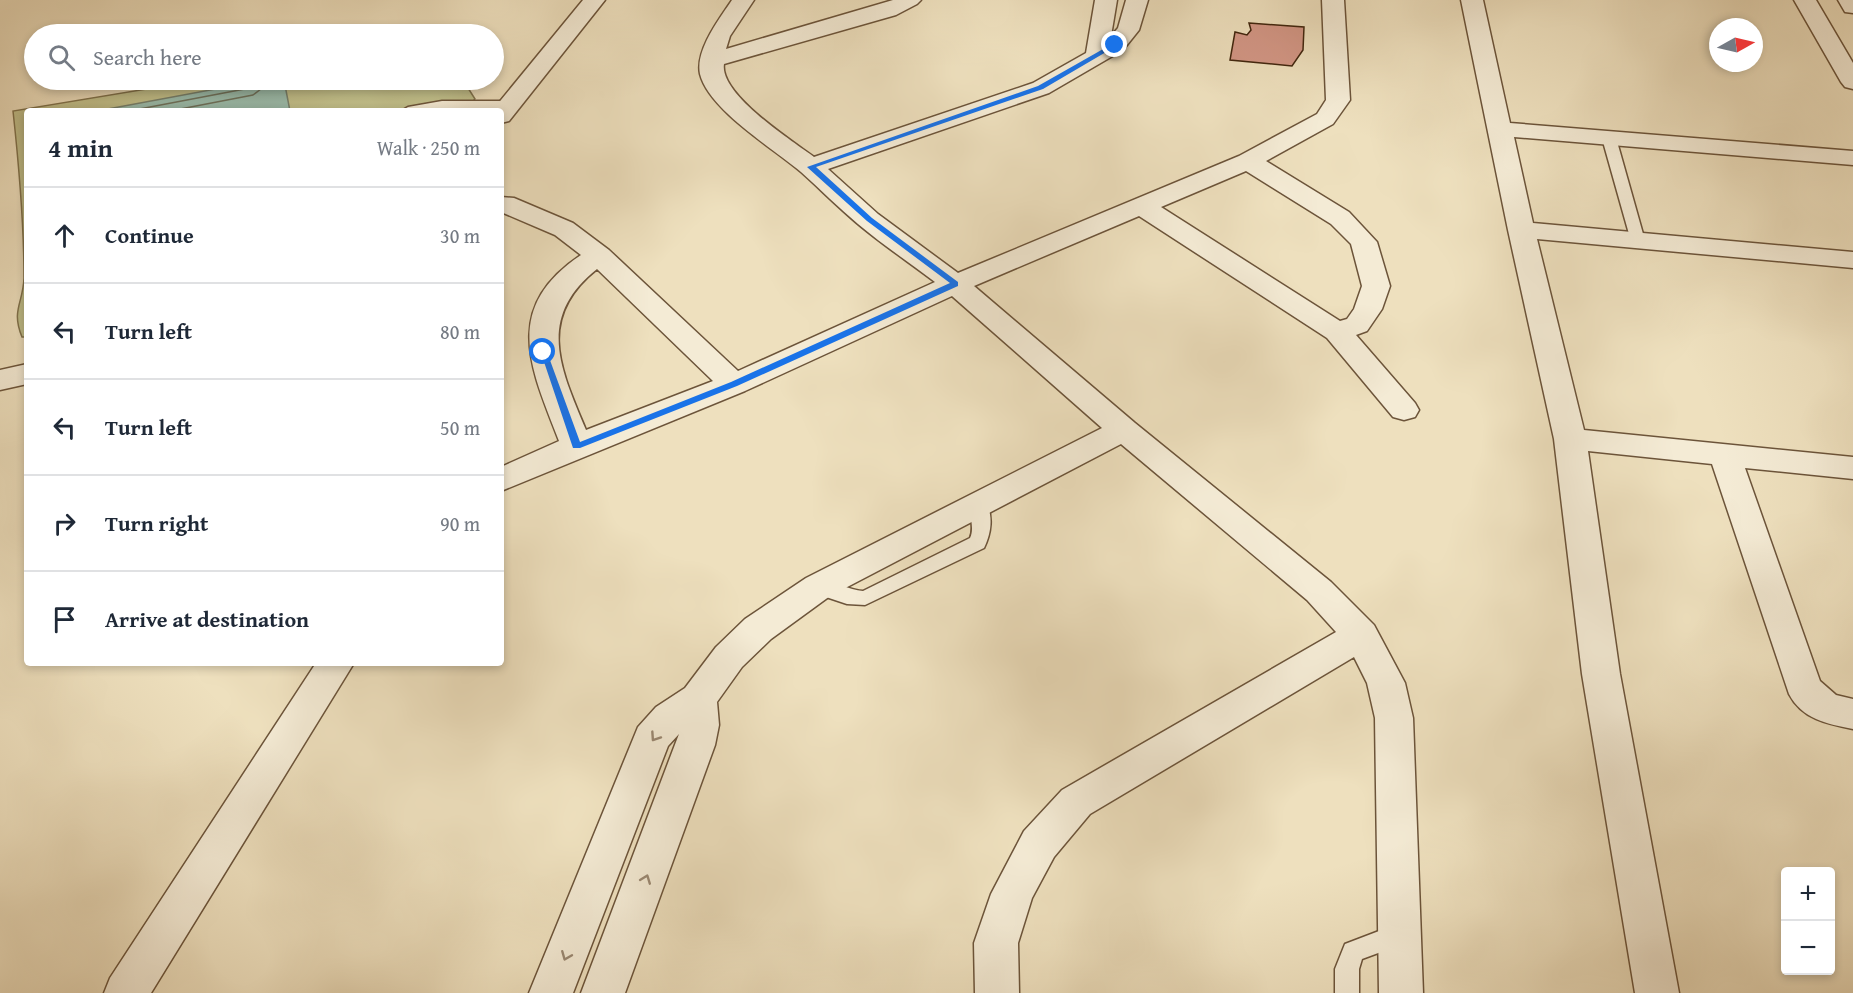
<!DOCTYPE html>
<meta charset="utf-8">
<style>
:root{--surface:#fff;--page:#f2f2f3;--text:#1f2937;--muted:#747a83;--line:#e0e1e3}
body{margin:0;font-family:"Gentium Book Plus",serif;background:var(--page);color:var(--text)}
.controls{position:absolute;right:18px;bottom:18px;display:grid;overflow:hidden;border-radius:6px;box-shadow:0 3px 9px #0003}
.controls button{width:54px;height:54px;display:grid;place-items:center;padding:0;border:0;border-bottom:2px solid var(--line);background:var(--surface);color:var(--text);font:30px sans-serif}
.compass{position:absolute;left:1709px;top:18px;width:54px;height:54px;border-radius:50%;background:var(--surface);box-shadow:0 3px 9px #0003;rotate:82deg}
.stop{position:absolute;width:18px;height:18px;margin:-14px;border:4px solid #1a73e8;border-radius:50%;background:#fff}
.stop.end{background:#1a73e8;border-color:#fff;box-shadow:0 2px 6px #0008}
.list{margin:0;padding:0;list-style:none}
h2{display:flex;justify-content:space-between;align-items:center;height:78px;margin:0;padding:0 24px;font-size:26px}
h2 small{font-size:20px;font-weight:400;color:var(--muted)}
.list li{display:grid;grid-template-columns:39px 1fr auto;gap:18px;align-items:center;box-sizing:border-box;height:96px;padding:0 24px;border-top:2px solid var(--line)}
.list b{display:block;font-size:22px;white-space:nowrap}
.list em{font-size:20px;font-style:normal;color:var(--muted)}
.icon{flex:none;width:33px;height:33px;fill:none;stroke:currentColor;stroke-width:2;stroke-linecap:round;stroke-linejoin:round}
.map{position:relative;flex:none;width:1853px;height:993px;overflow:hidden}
.search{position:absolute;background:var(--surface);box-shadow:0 3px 9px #0003;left:24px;top:24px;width:480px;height:66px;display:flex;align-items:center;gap:15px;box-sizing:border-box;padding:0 21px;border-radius:33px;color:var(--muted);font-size:22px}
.panel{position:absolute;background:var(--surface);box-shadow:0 3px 9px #0003;left:24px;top:108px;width:480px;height:558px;border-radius:6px}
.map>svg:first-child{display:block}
.green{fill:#c1c08c;stroke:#81734d;stroke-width:1.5}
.water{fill:#99bdae;stroke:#76816e;stroke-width:1.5}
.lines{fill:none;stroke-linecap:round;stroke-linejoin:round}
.shore{stroke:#6d725e;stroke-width:1.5}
.building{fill:#d29685;stroke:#41260e;stroke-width:1.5}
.lane-casing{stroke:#6c543a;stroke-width:3}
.street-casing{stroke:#6c543a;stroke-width:3}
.lane{fill:#f4ebd5;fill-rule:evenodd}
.street{fill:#f4ebd5;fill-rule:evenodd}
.oneway{stroke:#9a8872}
.route{fill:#1a73e8}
</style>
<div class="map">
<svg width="1853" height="993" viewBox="0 0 1853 993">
<rect width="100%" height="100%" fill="#eee0be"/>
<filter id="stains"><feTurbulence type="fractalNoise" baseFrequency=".00333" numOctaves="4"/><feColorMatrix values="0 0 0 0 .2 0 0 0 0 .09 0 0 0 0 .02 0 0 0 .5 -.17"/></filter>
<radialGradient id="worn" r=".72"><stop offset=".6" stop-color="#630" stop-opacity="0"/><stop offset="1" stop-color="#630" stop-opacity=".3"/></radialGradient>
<path class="green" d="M201 80H463L475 99 463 111H27V337H22C11 310 23 304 24 278 24 222 19 166 13 111Z"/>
<path class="water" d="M264 80H284L290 111H97Z"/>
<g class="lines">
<path class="shore" d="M129 111 250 88 255 85 256 80
M170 111 253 95 261 89 263 80"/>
</g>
<path class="building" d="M1249 23 1304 27 1303 50 1292 66 1230 60 1235 32 1247 35 1251 30Z"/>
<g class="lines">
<g class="lane-casing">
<path id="lane" d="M442 101H510L516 105 510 109 401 111 408 107Z
M1609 134 1616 138 1645 241 1643 244 1638 245 1631 241 1602 138Z
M979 499 985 501C994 515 991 534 984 548L865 605 847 604 811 592 808 587 811 582C826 577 847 590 863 591L970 538C976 526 966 512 973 501Z
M1400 923 1408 926 1412 934 1408 942 1362 959 1359 969V993H1335V969L1345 944Z"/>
</g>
<g class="street-casing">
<path id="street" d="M583 0H605L509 121 501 123V111H492Z
M732 0H754L730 36 726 49 893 0H921L917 4 896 15 724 64C719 94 791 140 814 157L1033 83 1086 53 1095 0H1117L1111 36 1118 28 1126 0H1148L1139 30 1123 50 1049 93 828 169 878 214 958 273 1239 156 1317 114 1326 100 1322 0H1344L1350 100 1333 124 1266 161 1349 212 1377 242 1390 286 1382 309 1367 331 1356 335 1415 403 1419 410 1415 417 1404 420 1393 417 1327 338 1139 216 974 286 1135 423 1331 582 1374 625 1405 683 1413 718 1423 993H1379L1375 718 1367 683 1354 657 1090 814 1054 857 1032 898 1018 943 1019 993H975L974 943 991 894 1024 831 1062 790 1336 632 1307 600 1121 444 830 596 771 639 742 667 717 702 719 725 715 745 625 993H581L679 734 668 746 573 993H529L638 727 656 707 685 688 716 647 745 619 806 578 1102 428 952 296 745 391 501 491V467L559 441C532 370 500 309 581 255L555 235 501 212V197L514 198 573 223 609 250 738 371 935 282C910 263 883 245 858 224 839 208 820 189 801 172 773 148 709 110 700 74 695 50 720 18 732 0ZM1246 171 1331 224 1351 244 1362 286 1354 309 1347 319 1340 321 1161 207ZM597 269 713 381 586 430C561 370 535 318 597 269Z
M1461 0H1483L1510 123 1853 151V165L1514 137 1533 223 1853 252V268L1537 239 1584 430 1853 457V479L1745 468 1820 681 1836 695 1853 699V729C1827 724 1802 719 1789 694L1712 464 1588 451 1620 674 1679 993H1635L1582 674 1554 439 1508 230Z
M1794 0H1816L1853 63V89L1845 87 1841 82Z
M1838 0H1853V13L1845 12Z
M27 364V384L0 390V370Z
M316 663H354L151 993H104L110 978Z"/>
</g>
<use href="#lane" class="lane"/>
<use href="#street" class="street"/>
</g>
<defs><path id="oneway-chevron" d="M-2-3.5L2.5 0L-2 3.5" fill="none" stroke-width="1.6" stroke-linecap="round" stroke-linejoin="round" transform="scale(1.5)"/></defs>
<g class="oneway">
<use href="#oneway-chevron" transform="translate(655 737) rotate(124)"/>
<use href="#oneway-chevron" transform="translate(646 879) rotate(-69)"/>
<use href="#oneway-chevron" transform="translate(566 956) rotate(112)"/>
</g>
<path class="route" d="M1112 44 1118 45 1043 89 816 167 872 218 958 282V286L737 386 580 448H573L540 350 547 352 580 442 731 382 950 283 867 221 807 167 1038 86Z"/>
<rect width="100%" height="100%" filter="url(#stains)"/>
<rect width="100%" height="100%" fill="url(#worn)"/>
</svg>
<div class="controls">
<button>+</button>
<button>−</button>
</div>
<svg class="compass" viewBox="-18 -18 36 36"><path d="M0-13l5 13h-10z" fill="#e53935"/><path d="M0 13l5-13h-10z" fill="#747a83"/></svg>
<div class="stop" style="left:543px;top:352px"></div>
<div class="stop end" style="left:1115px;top:45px"></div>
<div class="search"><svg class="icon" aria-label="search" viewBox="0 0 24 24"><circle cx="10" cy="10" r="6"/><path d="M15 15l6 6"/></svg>Search here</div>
<section class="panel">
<h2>4 min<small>Walk · 250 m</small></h2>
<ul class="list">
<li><svg class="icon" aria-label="ahead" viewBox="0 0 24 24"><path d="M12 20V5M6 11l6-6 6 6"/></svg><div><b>Continue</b></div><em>30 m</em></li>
<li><svg class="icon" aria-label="left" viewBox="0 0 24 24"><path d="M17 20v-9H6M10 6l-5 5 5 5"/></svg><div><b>Turn left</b></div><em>80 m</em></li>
<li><svg class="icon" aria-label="left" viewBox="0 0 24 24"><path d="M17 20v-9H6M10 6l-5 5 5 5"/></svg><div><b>Turn left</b></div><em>50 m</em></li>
<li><svg class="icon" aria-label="right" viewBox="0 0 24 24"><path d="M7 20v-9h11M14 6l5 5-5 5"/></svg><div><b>Turn right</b></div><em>90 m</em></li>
<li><svg class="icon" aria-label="arrive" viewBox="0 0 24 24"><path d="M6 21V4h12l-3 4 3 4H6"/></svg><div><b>Arrive at destination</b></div></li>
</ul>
</section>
</div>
